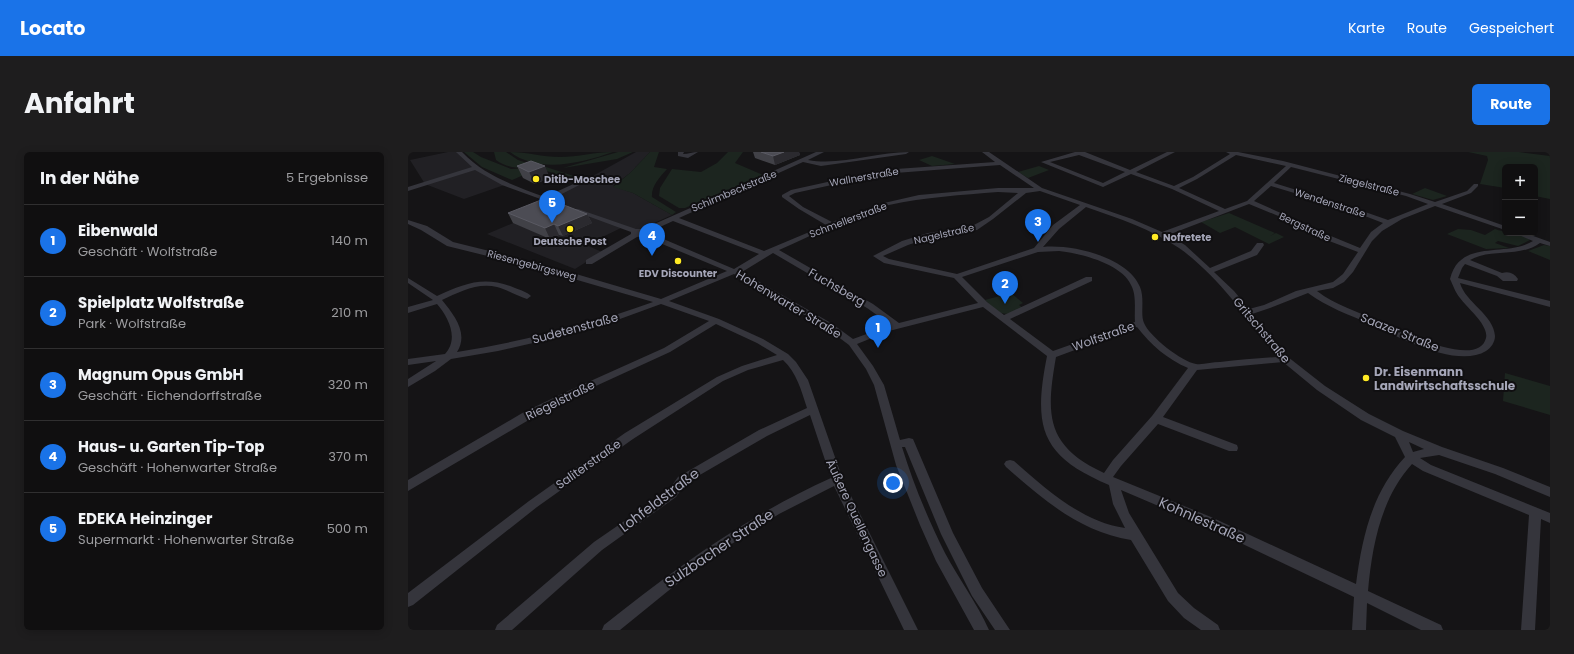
<!DOCTYPE html>
<html lang="de">
<meta charset="utf-8">
<style>
:root{--surface:#100f10;--page:#1e1d1e;--text:#f1f3f6;--muted:#9c9c9f;--line:#302f30;--accent:#1a73e8}
body{margin:0;font-family:Poppins,sans-serif;background:var(--page);color:var(--text)}
.controls{position:absolute;right:12px;top:12px;display:grid;overflow:hidden;border-radius:6px;box-shadow:0 2px 10px #0003}
.controls button{width:36px;height:36px;display:grid;place-items:center;padding:0;border:0;border-bottom:1px solid var(--line);background:var(--surface);color:var(--text);font:20px sans-serif}
.you{position:absolute;left:485px;top:331px;width:14px;height:14px;margin:-10px;border:3px solid #fff;border-radius:50%;background:#1a73e8;box-shadow:0 0 0 6px #1a73e833}
.badge{display:grid;place-items:center;width:26px;height:26px;border-radius:50%;background:var(--accent);color:#fff;font-size:13px;font-weight:700}
.pin{position:absolute;translate:-50% -33px;filter:drop-shadow(0 1px 2px #0008)}
.pin::after{content:'';position:absolute;top:21px;width:14px;height:12px;background:inherit;clip-path:polygon(0 0,100% 0,50% 100%)}
.list{margin:0;padding:0;list-style:none}
h2{display:flex;justify-content:space-between;align-items:center;height:52px;margin:0;padding:0 16px;font-size:17px}
h2 small{font-size:13px;font-weight:400;color:var(--muted)}
.list li{display:grid;grid-template-columns:26px 1fr auto;gap:12px;align-items:center;box-sizing:border-box;height:72px;padding:0 16px;border-top:1px solid var(--line)}
.list b{display:block;font-size:15px;white-space:nowrap}
.list p{margin:0;font-size:13px;white-space:nowrap;color:var(--muted)}
.list em{font-size:13px;font-style:normal;color:var(--muted)}
.map{position:relative;flex:none;width:1142px;height:478px;overflow:hidden;border-radius:6px}
header{display:flex;align-items:center;gap:24px;box-sizing:border-box;height:56px;padding:0 20px;background:var(--accent);color:#fff}
header strong{font-size:19px}
nav{display:flex;gap:22px;margin-inline-start:auto;font-size:14px}
.intro{display:flex;align-items:center;justify-content:space-between;box-sizing:border-box;height:96px;padding:0 24px}
h1{margin:0;font-size:28px}
.button{padding:10px 18px;border-radius:6px;background:var(--accent);color:#fff;font-size:14px;font-weight:700}
main{display:flex;gap:24px;padding:0 24px}
aside{flex:1;background:var(--surface);border-radius:6px;box-shadow:0 2px 10px #0003}
.map>svg:first-child{display:block}
.built{fill:#212024}
.green{fill:#1c251f}
.lines{fill:none;stroke-linecap:round;stroke-linejoin:round}
.minor{fill:#35353c;fill-rule:evenodd}
.wall{fill:#414147}
.shaded-wall{fill:#2b2a2f}
.building{fill:#4c4c54;stroke:#5a5a63}
.poi-dot{fill:#ffea24;stroke:#100f11;stroke-width:1.5}
.labels{text-anchor:middle;dominant-baseline:central;stroke-width:4;stroke-linejoin:round;paint-order:stroke}
.far-street-label{font-size:10px;fill:#a5a6b8;stroke:#100f11}
.far-poi-label{font-size:10px;font-weight:bold;fill:#a5a6b8;stroke:#100f11;text-anchor:start}
.street-label{font-size:12px;fill:#a5a6b8;stroke:#100f11}
.poi-label{font-size:12px;font-weight:bold;fill:#a5a6b8;stroke:#100f11;text-anchor:start}
.near-street-label{font-size:14px;fill:#a5a6b8;stroke:#100f11}
</style>
<header>
<strong>Locato</strong>
<nav><a>Karte</a><a>Route</a><a>Gespeichert</a></nav>
</header>
<div class="intro"><h1>Anfahrt</h1><a class="button">Route</a></div>
<main>
<aside>
<h2>In der Nähe<small>5 Ergebnisse</small></h2>
<ul class="list">
<li><span class="badge">1</span><div><b>Eibenwald</b><p>Geschäft · Wolfstraße</p></div><em>140 m</em></li>
<li><span class="badge">2</span><div><b>Spielplatz Wolfstraße</b><p>Park · Wolfstraße</p></div><em>210 m</em></li>
<li><span class="badge">3</span><div><b>Magnum Opus GmbH</b><p>Geschäft · Eichendorffstraße</p></div><em>320 m</em></li>
<li><span class="badge">4</span><div><b>Haus- u. Garten Tip-Top</b><p>Geschäft · Hohenwarter Straße</p></div><em>370 m</em></li>
<li><span class="badge">5</span><div><b>EDEKA Heinzinger</b><p>Supermarkt · Hohenwarter Straße</p></div><em>500 m</em></li>
</ul>
</aside>
<div class="map">
<svg width="1142" height="478" viewBox="0 0 1142 478">
<rect width="100%" height="100%" fill="#151416"/>
<path class="built" d="M40 0H51L62 11 99 32 56 47 17 32 2 8Z
M228 0H242L222 21 205 34 225 41 264 63 228 79 215 75 178 93 194 100 167 117 79 82 150 52 138 47 174 30Z"/>
<path class="green" d="M56 0H65L73 5 103 17 138 15 175 27 179 26 165 32 171 29C163 26 156 27 148 25L149 24C136 13 119 22 104 28L74 15Z
M86 0H98L110 8 132 15C118 16 101 18 88 8Z
M102 0C119 0 134 5 152 5 170 5 187 0 205 0 174 11 131 22 102 0Z
M210 0H225L209 7 155 16Z
M242 0H251L246 15 259 17C252 25 243 34 244 45L268 60 264 63 225 41 205 35 222 21Z
M320 0H335L327 11 355 23 277 56H271L251 44 252 36 264 17 293 20 309 11Z
M1060 0H1111L1142 4V47L1127 44V15H1097V36L1072 32 1080 8 1079 4Z
M524 4 547 12 524 14 511 8Z
M631 14 641 18 620 26 610 20Z
M1017 36 1039 44 1025 48 1004 42Z
M821 61 867 81 862 84 868 81 876 85 861 92 827 75 812 81 793 70Z
M1050 77 1063 78 1077 83 1087 77C1098 81 1112 80 1122 88L1110 94 1090 89 1087 91 1101 96 1078 97 1039 82Z
M1136 93 1142 94V108L1120 99Z
M603 141 615 151 611 153 616 157C594 164 595 165 577 148Z
M1097 221 1142 234V263L1095 249Z"/>
<g class="lines">
<path class="minor" d="M48 0H54C77 24 107 34 137 45L172 29 177 30 144 47 151 50V52L149 53 94 33 67 18 0 39V35L64 15Z
M270 0H276L275 2C280 2 285 0 290 0L280 6 270 4Z
M408 0H416L400 8C432 14 468 0 501 0L498 2 413 14 395 10 271 66 356 99 418 73 391 57 374 45V43L383 38 474 18 587 10 574 0H581L634 36 724 67 754 80 811 59 764 37 723 22 695 35 633 10 667 0H677L722 18 759 0H767L728 20 766 34 785 25 822 2 818 0H830L875 9 1002 42 1027 50 1059 39 1066 32H1070V34L1063 41 1034 52 1097 74V78L1027 54 994 67 974 79 964 89 945 120 936 130 925 136 909 139C927 153 949 159 969 169 987 176 1070 219 1078 186 1081 173 1059 156 1052 146 1047 140 1045 133 1042 127 1052 86 1098 106 1125 89L1106 81H1117L1142 90V94L1132 91C1111 106 1084 96 1062 108L1094 121C1101 119 1106 121 1110 127L1109 129H1095L1089 124 1057 112 1054 116 1050 126 1142 149V155L1052 131C1057 150 1086 163 1087 184 1087 190 1083 196 1078 199 1049 217 990 185 963 172 941 163 919 155 900 141L862 156 844 162 880 205 917 234 961 262 995 279 1034 295 1095 316 1142 335V345L1087 322 1031 303 1012 306 1023 313 1142 361V371L1133 367 1127 478H1113L1121 363 1015 319 1004 312C973 346 964 394 960 439L1033 473 1035 478H1013L959 451 958 478H944L946 445 795 373 713 338 721 361 770 441 786 456 810 473 812 478H793L776 466 760 449 723 388C673 380 635 348 598 315L596 312 598 309 602 308 606 309C638 337 674 370 717 376L705 352 701 333C632 304 625 275 639 204L575 155 481 179 449 192 465 214 476 233 492 288 501 286 505 287 545 381 574 436 602 478H587L564 444 533 382 497 295H494C505 331 520 367 537 401 551 427 569 451 581 478H566L528 409 512 373 488 313 466 233 458 217 441 193 417 175 326 122 261 149 311 167 355 187 380 202 388 210 400 228 435 328 510 478H496L426 334 371 362 314 398 260 439 212 478H194L196 473C269 415 337 365 423 326L402 263 359 284 278 331 268 345 194 398 104 478H87L89 473 186 390 260 339 270 325 351 278 399 256C393 238 389 221 375 208L340 218 315 229 225 287 129 355 5 453 0 455V441L121 349 217 281 309 225 334 214 369 203 349 191 308 172 262 200 166 244 124 266 0 339V328L116 260 158 240 256 196 301 169 253 152 201 171 160 183 90 199 43 207 27 219 0 235V227L28 209 0 213V207L37 202C51 187 41 166 29 152L0 161V155L25 148 0 131V126L29 144C57 131 77 123 107 136 112 138 119 140 123 144L119 147C109 144 100 138 89 135 70 130 51 140 34 148 46 163 61 181 49 200 116 189 181 173 245 150L128 116 39 94 13 78 0 72V68L19 74 45 90 134 112 253 147 319 119 235 84 229 85 184 112H178V108L223 82V80L166 59V57H170L228 77H235ZM671 3 717 20 695 31 642 10ZM828 3 878 14 839 49 817 57 771 36 789 27ZM592 13 626 36H590L511 43 476 51 424 70 395 55 381 44 387 41 474 22ZM883 15 998 44 1020 52 980 68 940 54 866 31ZM863 34 936 56 975 71 963 80 952 96 901 75 884 66 846 49ZM632 39 672 53 645 73 626 96 549 122 481 107 475 104 500 93 524 85 569 78 585 67 618 41ZM590 40 610 41 581 65 564 74 520 81 494 89 465 104 476 111 546 126 570 151 491 171 465 152 371 98C407 82 443 63 481 53 517 45 554 43 590 40ZM841 52 880 68 895 79 950 100 935 122 925 130 888 139 856 153 841 157 826 139 806 120 849 103 856 93 855 91H849L843 99 802 116 777 93 760 83ZM678 55C710 66 743 77 771 96 808 122 842 169 870 205 851 206 831 208 812 210 804 210 795 213 788 212 774 210 741 184 736 171 732 162 737 147 732 135 720 105 664 92 635 95L651 77ZM265 69 351 102 326 117 239 80H231H241ZM651 99C672 101 714 112 723 133 729 144 726 158 727 170L645 199 602 167 684 129V125H678L596 163 579 150 554 125 630 100ZM365 101 459 156 483 173 445 187 423 171 334 120ZM729 175C743 193 759 207 780 216L744 264 705 308 696 321C637 294 638 262 648 205ZM875 210 909 238 953 268 987 285 997 305C964 340 954 386 948 432L803 365 705 325 713 314 750 272 821 299H829L830 296 829 293 755 265 789 218ZM1001 290 1016 297 1005 300Z"/>
</g>
<path class="wall" d="M345 0H391L392 3 367 13 347 6Z
M109 14 142 26 127 32 115 26Z
M100 61 179 62 184 71 155 84 151 83 142 87 105 71Z"/>
<path class="shaded-wall" d="M376 0H391L392 3 367 13 365 4Z
M137 14 142 26 127 32 121 20Z
M179 62 184 71 155 84 150 74Z
M146 72 151 83 142 87 137 76Z"/>
<path class="building" d="M353 0H376L365 4Z
M123 9 137 14 121 20 109 14Z
M138 46 179 62 150 74 146 72 137 76 100 61Z"/>
<g class="poi-dot">
<circle cx="128" cy="27" r="4"/>
<circle cx="162" cy="77" r="4"/>
<circle cx="747" cy="85" r="4"/>
<circle cx="270" cy="109" r="4"/>
<circle cx="958" cy="226" r="4"/>
</g>
<g class="labels">
<g class="far-street-label">
<text transform="translate(456 25) rotate(-10)">Wallnerstraße</text>
<text transform="translate(961 33) rotate(14)">Ziegelstraße</text>
<text transform="translate(326 39) rotate(-23)">Schirmbeckstraße</text>
<text transform="translate(922 51) rotate(18)">Wendenstraße</text>
<text transform="translate(440 68) rotate(-21)">Schmellerstraße</text>
<text transform="translate(897 75) rotate(25)">Bergstraße</text>
<text transform="translate(536 82) rotate(-13)">Nagelstraße</text>
<text transform="translate(124 113) rotate(15)">Riesengebirgsweg</text>
</g>
<g class="far-poi-label">
<text x="136" y="27">Ditib-Moschee</text>
<text x="755" y="85">Nofretete</text>
<text x="162" y="89" text-anchor="middle">Deutsche Post</text>
<text x="270" y="121" text-anchor="middle">EDV Discounter</text>
</g>
<g class="street-label">
<text transform="translate(429 135) rotate(30)">Fuchsberg</text>
<text transform="translate(381 152) rotate(31)">Hohenwarter Straße</text>
<text transform="translate(167 176) rotate(-15)">Sudetenstraße</text>
<text transform="translate(854 178) rotate(50)">Gritschstraße</text>
<text transform="translate(992 180) rotate(22)">Saazer Straße</text>
<text transform="translate(695 184) rotate(-20)">Wolfstraße</text>
<text transform="translate(152 248) rotate(-26)">Riegelstraße</text>
<text transform="translate(180 312) rotate(-35)">Saliterstraße</text>
<text transform="translate(449 366) rotate(65)">Äußere Quellengasse</text>
</g>
<g class="poi-label">
<text x="966" y="219">Dr. Eisenmann<tspan x="966" dy="14">Landwirtschaftsschule</tspan></text>
</g>
<g class="near-street-label">
<text transform="translate(251 348) rotate(-37)">Lohfeldstraße</text>
<text transform="translate(794 368) rotate(24)">Kohnlestraße</text>
<text transform="translate(311 396) rotate(-34)">Sulzbacher Straße</text>
</g>
</g>
</svg>
<div class="controls">
<button>+</button>
<button>−</button>
</div>
<div class="you"></div>
<div class="pin badge" style="left:470px;top:196px">1</div>
<div class="pin badge" style="left:597px;top:152px">2</div>
<div class="pin badge" style="left:630px;top:90px">3</div>
<div class="pin badge" style="left:244px;top:104px">4</div>
<div class="pin badge" style="left:144px;top:71px">5</div>
</div>
</main>
